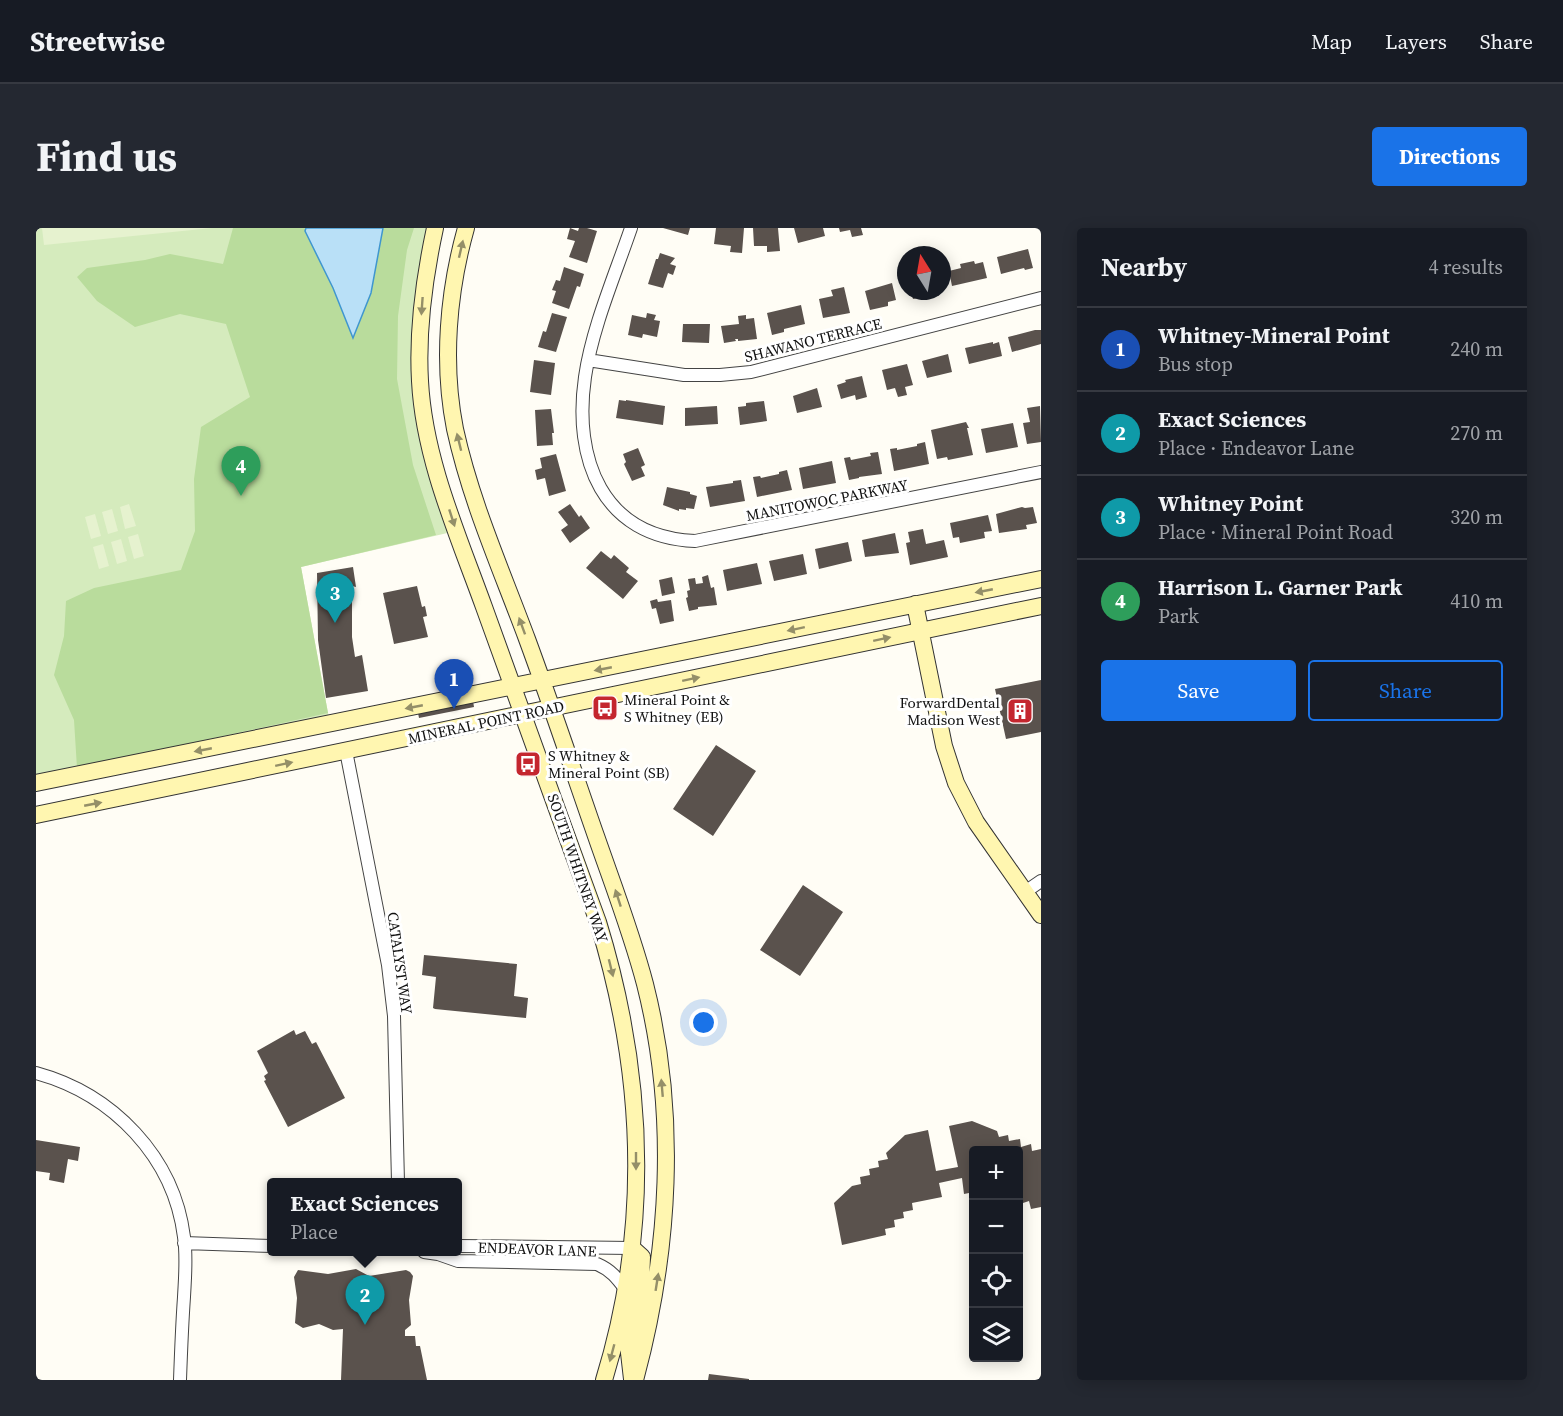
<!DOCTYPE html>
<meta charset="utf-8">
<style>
:root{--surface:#171b24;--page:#242831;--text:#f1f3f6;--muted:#9ea1a6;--line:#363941;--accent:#1a73e8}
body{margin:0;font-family:"Source Serif 4",serif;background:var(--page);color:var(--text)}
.controls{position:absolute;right:18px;bottom:18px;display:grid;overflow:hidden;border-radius:6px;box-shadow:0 3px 15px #0003}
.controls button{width:54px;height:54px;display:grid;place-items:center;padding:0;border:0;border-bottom:2px solid var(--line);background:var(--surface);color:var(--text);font:30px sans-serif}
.compass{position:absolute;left:861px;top:18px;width:54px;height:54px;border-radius:50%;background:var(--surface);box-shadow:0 3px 15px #0003;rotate:349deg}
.you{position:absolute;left:668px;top:795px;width:21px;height:21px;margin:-15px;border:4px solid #fff;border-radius:50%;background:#1a73e8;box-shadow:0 0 0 9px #1a73e833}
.badge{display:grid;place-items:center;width:39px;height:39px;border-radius:50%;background:var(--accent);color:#fff;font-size:20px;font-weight:700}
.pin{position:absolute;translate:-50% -50px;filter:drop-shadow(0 2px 3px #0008)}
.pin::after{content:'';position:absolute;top:32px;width:21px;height:18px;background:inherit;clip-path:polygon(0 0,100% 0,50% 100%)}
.popup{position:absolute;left:231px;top:950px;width:195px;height:78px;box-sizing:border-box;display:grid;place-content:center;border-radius:6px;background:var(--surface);filter:drop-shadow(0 2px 4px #0005);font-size:20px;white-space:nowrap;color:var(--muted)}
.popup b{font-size:22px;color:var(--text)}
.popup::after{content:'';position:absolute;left:50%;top:100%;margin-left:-12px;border:12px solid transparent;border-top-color:var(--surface)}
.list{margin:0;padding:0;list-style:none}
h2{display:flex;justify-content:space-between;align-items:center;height:78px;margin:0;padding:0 24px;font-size:26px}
h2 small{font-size:20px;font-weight:400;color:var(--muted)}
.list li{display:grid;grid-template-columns:39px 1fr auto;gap:18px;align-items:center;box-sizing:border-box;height:84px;padding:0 24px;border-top:2px solid var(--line)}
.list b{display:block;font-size:22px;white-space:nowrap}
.list p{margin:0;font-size:20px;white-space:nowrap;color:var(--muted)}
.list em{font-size:20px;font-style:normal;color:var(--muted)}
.actions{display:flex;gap:12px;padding:18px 24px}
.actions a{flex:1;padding:14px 0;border:2px solid var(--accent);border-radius:6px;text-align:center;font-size:21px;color:var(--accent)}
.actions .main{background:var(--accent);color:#fff}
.icon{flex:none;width:33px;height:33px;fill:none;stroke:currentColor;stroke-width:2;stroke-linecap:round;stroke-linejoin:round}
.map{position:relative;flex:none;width:1005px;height:1152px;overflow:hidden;border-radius:6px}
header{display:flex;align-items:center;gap:36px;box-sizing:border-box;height:84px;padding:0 30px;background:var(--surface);border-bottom:2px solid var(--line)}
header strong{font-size:28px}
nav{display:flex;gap:33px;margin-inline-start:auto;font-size:21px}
.intro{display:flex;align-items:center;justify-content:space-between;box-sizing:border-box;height:144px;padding:0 36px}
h1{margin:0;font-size:42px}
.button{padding:15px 27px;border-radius:6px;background:var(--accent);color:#fff;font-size:21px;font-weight:700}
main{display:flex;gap:36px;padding:0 36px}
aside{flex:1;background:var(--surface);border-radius:6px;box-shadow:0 3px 15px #0003}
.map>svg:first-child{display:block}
.green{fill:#d5ebbd}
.forest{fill:#b9dc9c}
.pitch{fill:#e6f2cf}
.water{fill:#b9e0f7;stroke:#3f96cf;stroke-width:1.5}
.building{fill:#5a524d}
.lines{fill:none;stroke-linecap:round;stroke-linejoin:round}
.street-casing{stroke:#444;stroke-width:14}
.secondary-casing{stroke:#333;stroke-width:18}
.street{stroke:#fff;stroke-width:12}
.secondary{stroke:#fff6b0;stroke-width:16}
.oneway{fill:#948f68}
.labels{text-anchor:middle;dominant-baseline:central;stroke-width:6;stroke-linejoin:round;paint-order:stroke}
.street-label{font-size:15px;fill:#111;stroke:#fff}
.poi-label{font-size:15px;fill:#111;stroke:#fff;text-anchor:start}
</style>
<header>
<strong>Streetwise</strong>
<nav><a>Map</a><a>Layers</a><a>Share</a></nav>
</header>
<div class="intro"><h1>Find us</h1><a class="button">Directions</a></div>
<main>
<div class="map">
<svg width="1005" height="1152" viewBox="0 0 1005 1152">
<rect width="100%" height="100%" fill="#fffdf5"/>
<path class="green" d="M0 0H399L384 154 420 303 265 339 292 485 296 496 0 555Z"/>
<path class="forest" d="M197 0H270L269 3 297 60 317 109 335 65 347 0H378L371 22 362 88 361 151 377 237 400 307 265 339 292 485 41 540 38 492 18 447 28 408 30 373 58 360 145 342 159 303 158 251 165 199 214 169 190 96 144 86 99 99 61 73 41 49 51 40 109 32 134 26 187 36Z"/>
<path class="pitch" d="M6 0H176L8 17Z
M93 276 100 298 89 301 84 279Z
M76 281 82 303 72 306 66 284Z
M59 286 65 308 55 311 49 289Z
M102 306 108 328 98 331 92 309Z
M85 311 91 333 81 336 75 314Z
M67 316 73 338 63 341 57 319Z"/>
<path class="water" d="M270 0H347L335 65 317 110 297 60 269 3Z"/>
<path class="building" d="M534 0 542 3 543 0H551L561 3 551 35 533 29 539 13 531 11Z
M627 0H654L652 7Z
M680 0H708L706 25 694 24 695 18 678 16Z
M717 0H742L744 23 731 24V18H718Z
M758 0H787L789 8 762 15Z
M803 0H825L827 7 816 9 814 2 804 4Z
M992 21 997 40 989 42 988 40 965 46 961 29Z
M624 25 639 30 634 36 640 38 637 47 632 45 627 60 612 56 620 31H622Z
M938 33 939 36 947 34 951 50 916 58 913 43 925 40 924 36Z
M528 39 548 46 544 59 541 58 533 81 516 75 520 63 516 62 520 52 524 53Z
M856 55 860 72 852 74V78L834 82 829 63Z
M808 59 814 85 787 90 783 71 797 68 795 62Z
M875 63H894V64L887 66V69L877 71Z
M765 77 769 96 748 101V104L736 107 731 85Z
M516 85 531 89 520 124 502 119 507 103 510 104Z
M611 85 620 87 618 92 624 93 621 109 607 106 606 110 592 107 596 87 610 90Z
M710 87V91L718 90 721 111 702 113V111H699L700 113 688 115 685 98 703 96 702 88Z
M647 96H674L673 115 646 114Z
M999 102H1005V116L976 124 972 109Z
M957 114V116L963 114 966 128 933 136 929 120Z
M912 126 916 144 891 150 886 133Z
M498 132 519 135 515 167 494 164Z
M871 136 877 157 869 159 871 167 862 169 859 160 851 162 846 142Z
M826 148 831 169 820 172 819 167 805 171 801 157 810 154 809 152Z
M781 160 786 179 761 185 757 168Z
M583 172 590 173V172L629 178 627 197 580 190Z
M728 173 731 193 704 197 702 179 710 178V175Z
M681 178 682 196 649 198V180Z
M1004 178 1005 214 991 216 987 195 994 194 991 180Z
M515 181 518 205H516L517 217 501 218 499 182Z
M930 194 933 200H931L937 227 912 232 911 229 901 231 895 202Z
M977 195 982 219 950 225 945 201Z
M889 214 893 236 858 243 854 221 861 220V222L881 218V216Z
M602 220 609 237 605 239 609 248 596 253 588 236 590 234 587 226Z
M842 224 846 246 823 249V250L813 252 808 230 814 229 815 232 835 228 834 225Z
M520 226 530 263 513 268 509 250 501 252 499 242 506 240 504 230Z
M796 233 800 255 767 261 763 240Z
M751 242 756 262 721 269 717 249 724 248 725 250 743 246V244Z
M705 252 709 273 674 279 670 259 697 255V253Z
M631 259 654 264V266L661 268 658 281 650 280V282L643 281V283L627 277Z
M534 276 543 289 545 287 554 300 534 315 525 302 532 297 522 284Z
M986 279 989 280 997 279 1001 295 990 297 991 301 963 305 960 286Z
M952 287 956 303 948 304 949 310 924 315 923 309 917 310 914 295Z
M887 301 890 316 908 312 912 329 874 337 870 315 874 314 872 304Z
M859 305 863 325 829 329 826 312Z
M812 314 816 333 783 341 779 321Z
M565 323 575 331 578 327 593 340 590 344 602 353 587 371 550 340Z
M767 326 771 346 738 353 733 333Z
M721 335 726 356 691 363 687 342Z
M317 339 320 359 316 358V409L319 429 326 427 332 463 290 470 282 412 281 345Z
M672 347 675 360 678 359 681 377 662 379V381L653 383 650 370 652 369 651 363 654 362 652 351 659 350 660 356 667 355 666 349Z
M636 349 639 365 626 368 623 352Z
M381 358 386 379 389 378 391 388 387 389 392 409 358 416 347 365Z
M621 371 622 374 635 372 638 393 624 396 620 380 616 381 614 373Z
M1005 452V504L970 511 959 461Z
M437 473 438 479 383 490 382 485Z
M680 517 720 543 677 608 637 581Z
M767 657 807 684 764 748 724 722Z
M388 727 481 736 478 768 492 770 490 790 399 781 397 780 400 749 386 747Z
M258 802 260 807 269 803 276 816 280 814 309 870 252 899 228 853 230 852 228 848 232 845 221 823Z
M936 893 961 903 963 909 972 907 973 913 984 911 985 919 995 916 996 923 1005 921V979L995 981 993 973 984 976 982 970V922H938V964L928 966 926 950 903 955 906 969 876 975 877 982 867 984 868 990 858 992 859 999 849 1001 850 1007 806 1017 798 975 816 958 825 956 824 949 834 947 833 941 843 939 842 933 852 931 850 925 869 907 892 902 900 943 922 939 913 898Z
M0 912 44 919 42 933 32 931 28 955 13 952 14 945 0 943Z
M320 1041 333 1048 370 1042 374 1044 377 1048 373 1072 375 1097 369 1102V1108H379L380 1118H384L391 1152H305L307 1101 297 1102 283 1096 267 1100 259 1095 261 1070 258 1049 262 1042 292 1046Z
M673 1146 713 1151V1152H672Z"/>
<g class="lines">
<g class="street-casing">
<path id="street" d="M595 0C579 47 556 100 549 149 537 231 566 309 659 313L1005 244
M552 132 648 147H684L715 144 1005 70
M310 523 352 737 358 788 362 954
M989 664 1005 653
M0 845C77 866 138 929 148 1009 151 1029 149 1049 148 1069 146 1097 145 1124 144 1152
M148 1015 236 1018
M422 1018 596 1020
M388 1024 402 1026 422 1033 561 1036C575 1042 581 1050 590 1062"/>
</g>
<g class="secondary-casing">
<path id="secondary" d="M399 0C388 51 381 101 384 153 388 231 422 307 448 379 485 484 524 589 562 694 609 847 615 999 568 1152
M430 0C412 64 406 135 419 201 435 274 465 341 491 411 515 476 537 542 560 608 577 657 596 706 609 756 642 886 634 1023 599 1152
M879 376 908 518 920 555 940 594 1005 687
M0 555 1005 351
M0 587 1005 378
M596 1020 606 1029 605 1054 592 1116 596 1151"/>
</g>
<use href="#street" class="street"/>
<use href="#secondary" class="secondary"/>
</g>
<defs><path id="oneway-solid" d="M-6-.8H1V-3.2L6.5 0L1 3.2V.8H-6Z" transform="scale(1.5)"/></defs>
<g class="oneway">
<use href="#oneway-solid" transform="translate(425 21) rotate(-77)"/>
<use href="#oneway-solid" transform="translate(386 78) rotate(94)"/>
<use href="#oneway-solid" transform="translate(423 214) rotate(-104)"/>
<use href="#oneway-solid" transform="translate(416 290) rotate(72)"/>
<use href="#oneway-solid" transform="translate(948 363) rotate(169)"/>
<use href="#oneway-solid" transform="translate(486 398) rotate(-110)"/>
<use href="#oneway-solid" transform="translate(760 401) rotate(168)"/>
<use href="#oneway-solid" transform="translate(846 411) rotate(-12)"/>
<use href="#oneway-solid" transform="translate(567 441) rotate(169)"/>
<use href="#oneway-solid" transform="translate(655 451) rotate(-12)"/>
<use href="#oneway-solid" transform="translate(378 479) rotate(169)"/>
<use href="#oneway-solid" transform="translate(167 522) rotate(169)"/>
<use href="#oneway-solid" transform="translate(248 536) rotate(-12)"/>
<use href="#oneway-solid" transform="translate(57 576) rotate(-11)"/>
<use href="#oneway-solid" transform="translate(582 670) rotate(-108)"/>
<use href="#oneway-solid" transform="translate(575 740) rotate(76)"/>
<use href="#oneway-solid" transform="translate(626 860) rotate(-95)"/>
<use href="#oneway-solid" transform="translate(600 933) rotate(90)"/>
<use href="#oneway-solid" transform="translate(621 1054) rotate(-81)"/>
<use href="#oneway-solid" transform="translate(576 1125) rotate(105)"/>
</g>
<defs>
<g id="bus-square" transform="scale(1.35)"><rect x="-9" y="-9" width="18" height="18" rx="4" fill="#c4262e" stroke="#fff"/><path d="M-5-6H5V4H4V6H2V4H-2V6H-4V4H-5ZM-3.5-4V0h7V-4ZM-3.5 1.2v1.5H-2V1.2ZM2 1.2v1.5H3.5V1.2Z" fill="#fff"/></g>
<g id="building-square" transform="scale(1.35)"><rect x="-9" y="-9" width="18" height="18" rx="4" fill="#c4262e" stroke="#fff"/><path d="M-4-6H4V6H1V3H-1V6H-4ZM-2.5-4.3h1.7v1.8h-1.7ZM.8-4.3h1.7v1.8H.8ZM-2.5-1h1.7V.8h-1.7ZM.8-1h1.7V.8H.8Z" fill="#fff"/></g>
</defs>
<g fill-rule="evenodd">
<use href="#bus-square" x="569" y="480"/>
<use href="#building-square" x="984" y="483"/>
<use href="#bus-square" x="492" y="536"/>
</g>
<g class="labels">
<g class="street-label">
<text transform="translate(777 112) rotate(-14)">SHAWANO TERRACE</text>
<text transform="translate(791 272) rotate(-11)">MANITOWOC PARKWAY</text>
<text transform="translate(450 494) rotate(-12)">MINERAL POINT ROAD</text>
<text transform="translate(542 640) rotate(71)">SOUTH WHITNEY WAY</text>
<text transform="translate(364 735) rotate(82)">CATALYST WAY</text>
<text transform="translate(501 1021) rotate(2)">ENDEAVOR LANE</text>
</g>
<g class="poi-label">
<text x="588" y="471">Mineral Point &amp;<tspan x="588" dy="17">S Whitney (EB)</tspan></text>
<text x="964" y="474" text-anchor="end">ForwardDental<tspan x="964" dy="17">Madison West</tspan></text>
<text x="512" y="527">S Whitney &amp;<tspan x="512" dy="17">Mineral Point (SB)</tspan></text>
</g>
</g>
</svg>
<div class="controls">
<button>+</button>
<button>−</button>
<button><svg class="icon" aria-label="locate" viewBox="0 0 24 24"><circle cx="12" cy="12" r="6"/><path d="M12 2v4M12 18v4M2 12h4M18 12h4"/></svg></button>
<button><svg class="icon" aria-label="layers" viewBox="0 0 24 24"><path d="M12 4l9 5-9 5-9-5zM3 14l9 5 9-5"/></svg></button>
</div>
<svg class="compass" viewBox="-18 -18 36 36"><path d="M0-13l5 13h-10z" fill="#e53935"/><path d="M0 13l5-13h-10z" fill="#9ea1a6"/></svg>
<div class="you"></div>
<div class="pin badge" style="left:418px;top:481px;background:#1a4fb4">1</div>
<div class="pin badge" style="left:329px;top:1097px;background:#0f9aa8">2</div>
<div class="popup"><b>Exact Sciences</b>Place</div>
<div class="pin badge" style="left:299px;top:395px;background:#0f9aa8">3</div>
<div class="pin badge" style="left:205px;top:268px;background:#2e9e5b">4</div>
</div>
<aside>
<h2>Nearby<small>4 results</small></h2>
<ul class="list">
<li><span class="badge" style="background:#1a4fb4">1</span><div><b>Whitney-Mineral Point</b><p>Bus stop</p></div><em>240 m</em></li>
<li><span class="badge" style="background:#0f9aa8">2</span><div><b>Exact Sciences</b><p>Place · Endeavor Lane</p></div><em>270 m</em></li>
<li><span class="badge" style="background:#0f9aa8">3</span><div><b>Whitney Point</b><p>Place · Mineral Point Road</p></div><em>320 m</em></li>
<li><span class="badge" style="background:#2e9e5b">4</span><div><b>Harrison L. Garner Park</b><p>Park</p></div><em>410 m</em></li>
</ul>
<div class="actions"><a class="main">Save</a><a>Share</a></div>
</aside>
</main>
